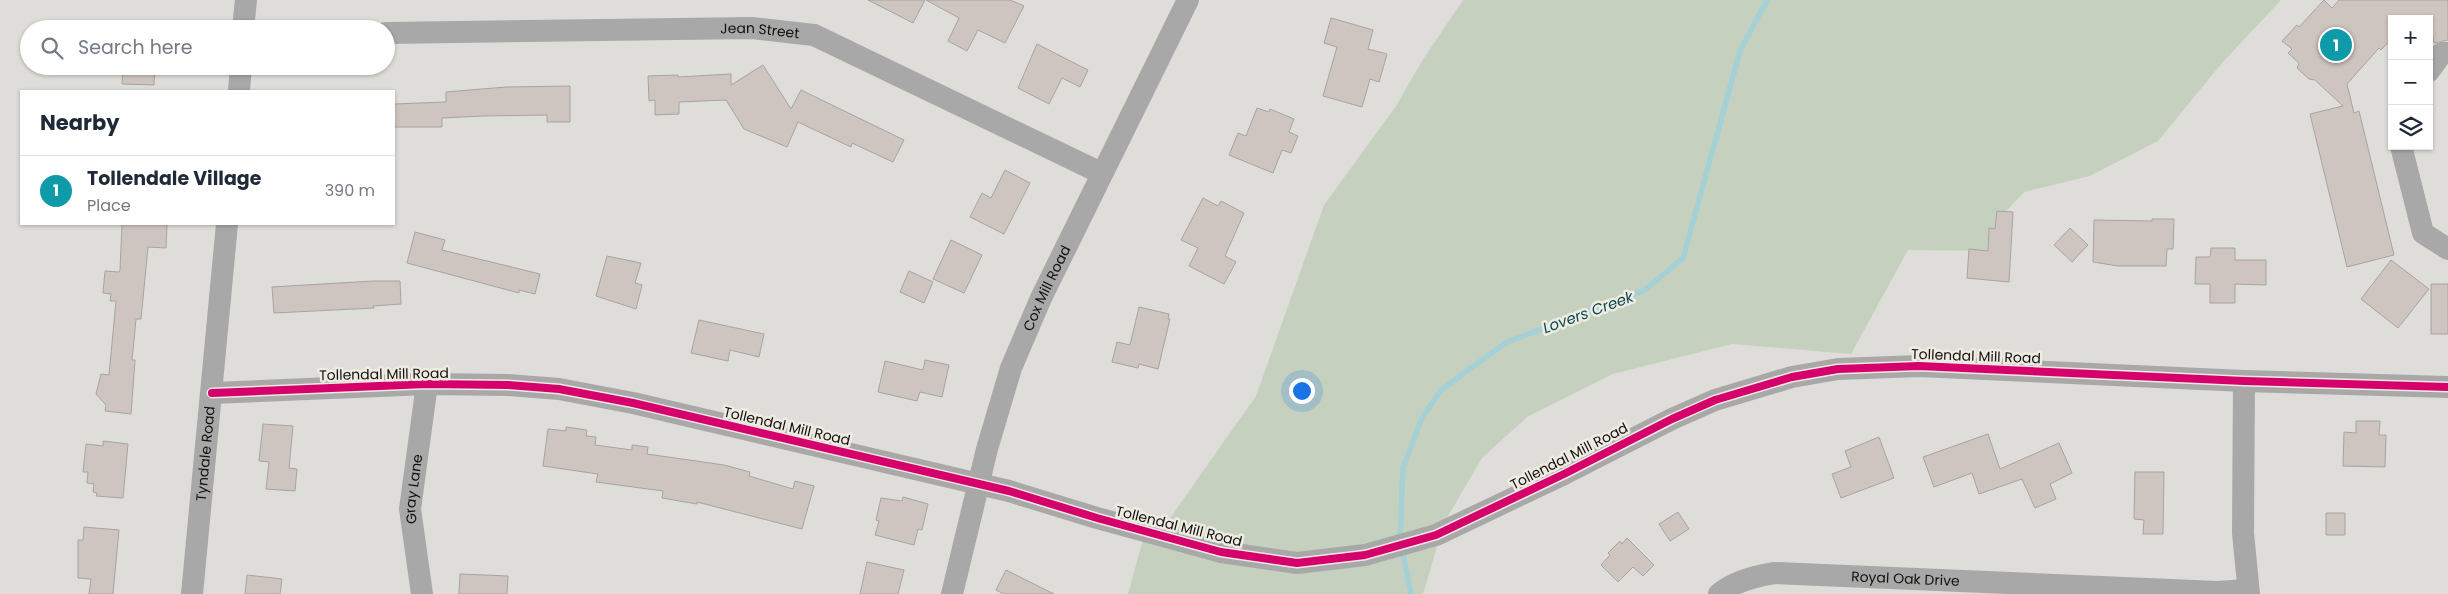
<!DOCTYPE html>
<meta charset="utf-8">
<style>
:root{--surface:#fff;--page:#f6f6f7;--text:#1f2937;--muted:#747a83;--line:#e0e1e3;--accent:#2563eb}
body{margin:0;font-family:Poppins,sans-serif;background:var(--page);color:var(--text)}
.controls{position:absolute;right:15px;top:15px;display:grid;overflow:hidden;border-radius:0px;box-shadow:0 1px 4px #0004}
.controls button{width:45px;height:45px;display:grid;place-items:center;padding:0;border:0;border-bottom:1px solid var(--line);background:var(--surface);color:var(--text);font:25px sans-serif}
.you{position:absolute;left:1301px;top:390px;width:18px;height:18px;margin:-12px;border:4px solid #fff;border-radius:50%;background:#1a73e8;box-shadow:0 0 0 8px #1a73e833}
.badge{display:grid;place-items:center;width:32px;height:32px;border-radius:50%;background:var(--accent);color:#fff;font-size:16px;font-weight:700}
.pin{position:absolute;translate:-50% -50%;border:2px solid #fff;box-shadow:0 1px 5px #0006}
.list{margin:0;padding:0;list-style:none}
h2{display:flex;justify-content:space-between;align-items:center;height:65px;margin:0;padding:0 20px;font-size:21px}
h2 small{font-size:16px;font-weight:400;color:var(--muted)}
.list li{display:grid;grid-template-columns:32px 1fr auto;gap:15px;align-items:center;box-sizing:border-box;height:70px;padding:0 20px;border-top:1px solid var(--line)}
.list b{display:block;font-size:19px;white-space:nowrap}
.list p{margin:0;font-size:16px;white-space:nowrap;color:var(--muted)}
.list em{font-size:16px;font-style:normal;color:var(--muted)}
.icon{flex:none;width:28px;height:28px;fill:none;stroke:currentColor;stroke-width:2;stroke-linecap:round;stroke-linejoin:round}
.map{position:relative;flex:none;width:2448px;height:594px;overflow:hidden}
.search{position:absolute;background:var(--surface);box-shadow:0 1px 4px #0004;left:20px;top:20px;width:375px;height:55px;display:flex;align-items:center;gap:12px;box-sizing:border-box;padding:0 18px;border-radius:28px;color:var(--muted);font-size:19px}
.panel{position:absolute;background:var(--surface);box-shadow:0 1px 4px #0004;left:20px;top:90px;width:375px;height:135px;border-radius:0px}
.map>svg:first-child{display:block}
.green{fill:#c5d1be}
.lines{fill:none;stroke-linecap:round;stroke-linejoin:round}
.stream{stroke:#a4d0d6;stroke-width:5.5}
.building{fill:#cfc5c0;stroke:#a6a4a2}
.minor{stroke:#a9a8a8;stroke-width:22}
.cycleway-casing{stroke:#eeebe3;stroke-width:11}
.cycleway{stroke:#d6006c;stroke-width:8}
.labels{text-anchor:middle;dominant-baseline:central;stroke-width:5;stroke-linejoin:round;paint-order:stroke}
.street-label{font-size:14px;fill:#11100d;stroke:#eeebe3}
.water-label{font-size:15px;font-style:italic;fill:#0d484f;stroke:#eeebe3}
</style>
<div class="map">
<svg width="2448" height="594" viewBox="0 0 2448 594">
<rect width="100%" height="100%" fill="#deddd9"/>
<path class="green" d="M1463 0H2281L2222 63 2158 141 2090 176 2024 192 1999 219V251L1908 250 1851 354 1732 344 1613 374 1527 417 1482 458 1444 523 1423 594H1128L1144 536 1170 518 1256 396 1324 205 1396 106 1422 61Z"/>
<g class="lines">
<path class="stream" d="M1400 540 1403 468 1422 418 1441 390 1507 342 1645 290 1683 258 1740 51 1767 0
M1402 549 1411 594"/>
</g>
<path class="building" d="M868 0H925L913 23Z
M926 0H1010L1024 6 1005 43 978 30 967 51 948 41 959 18Z
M2324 0 2332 8 2339 0H2448V40L2434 43 2430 19H2392V38L2381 50 2379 48 2347 84 2354 113 2359 111 2394 255 2347 267 2310 114 2343 106 2315 80 2309 79 2297 68 2299 63 2288 53 2292 49 2282 41 2297 25 2299 27Z
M1331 18 1373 30 1368 49 1387 54 1379 82 1370 79 1362 107 1323 96 1337 47 1324 43Z
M1037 44 1088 70 1080 87 1062 78 1049 104 1018 88Z
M763 65 791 109 801 90 904 140 893 162 852 143 851 147 798 122 787 147 744 129 726 100 679 102V114L655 115V100L649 101 648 76 678 75V77L731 74V85Z
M123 66H155L154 85 122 84Z
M570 86V122H547V115L483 116 442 118V127H394V104L446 102V92L506 87Z
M1257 108 1269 112 1270 109 1294 119 1289 132 1298 136 1291 153 1282 150 1273 173 1229 155 1238 133 1246 136Z
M1005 170 1030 183 1004 234 970 217 982 193 991 198Z
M1203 198 1218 206 1221 201 1244 213 1225 256 1236 262 1224 284 1189 266 1198 248 1181 240Z
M1997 211 2013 212 2009 282 1967 278 1969 249 1988 251 1989 228 1995 229Z
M2152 219H2174L2173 249H2167L2166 266H2118L2093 262 2094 220 2152 221Z
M122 224H167L166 248 148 247 141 319H136L132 360H135L131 414 105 411 106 405 96 394 101 374 109 375 116 301H110L111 294 103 293 105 271 119 272 120 270Z
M2070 228 2088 245 2072 262 2054 245Z
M415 232 445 240 442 250 540 274 535 294 519 290V293L407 263Z
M951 240 982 255 964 293 933 279Z
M2211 248H2235V260H2266V285L2235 284V303H2210V284H2195L2196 257H2210Z
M607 256 641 263 635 283 642 285 636 309 596 296Z
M2391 260 2429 289 2398 328 2361 299Z
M909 271 933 282 924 303 900 292Z
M373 281H400L401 304 373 306 374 308 274 313 272 287Z
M2431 284H2448V334H2431Z
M1139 307 1169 314 1168 319H1170L1158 369 1139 364 1138 368 1112 362 1117 342 1130 345Z
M699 320 764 334 759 357 730 350 728 361 691 353Z
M925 360 949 365 942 397 920 392 917 401 878 392 885 361 923 370Z
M2356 421H2380L2379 435H2386L2385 467 2343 466 2344 432 2356 433Z
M263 424 293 426 289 468 297 469 295 491 266 489 269 462 259 461Z
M566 427 587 430 586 436 596 437 595 445 632 450V445L648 447 647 454 724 465 750 472 749 476 793 489 795 481 814 486 802 529 697 502V504L662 498 663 491 596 482 598 474 543 466 548 429 566 431Z
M1988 434 2000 469 2059 443 2072 473 2050 484 2056 499 2035 508 2022 479 1979 494 1972 473 1934 487 1923 457Z
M1879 437 1894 478 1841 498 1832 474 1851 467 1845 451Z
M103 441 128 444 123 498 96 496 97 493 93 492 94 484 87 483 88 472H83L86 444 103 446Z
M2135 472H2164L2163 534H2143L2144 520 2134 519Z
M903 497 928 504 922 530 918 529 914 545 875 535 879 521 876 520 881 498 902 501Z
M1678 512 1689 529 1670 541 1659 524Z
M2326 513H2345V535H2326Z
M84 527 119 530 113 594H89L91 579 78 578V540H83Z
M1627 538 1654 565 1643 576 1633 567 1618 582 1601 565 1610 555 1608 553 1620 541 1622 544Z
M867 562 904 570 898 594H860Z
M1006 570 1054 594H1004L996 590Z
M460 574 508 576 507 594H459Z
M247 575 282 579 280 594H245Z"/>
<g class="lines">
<g class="minor">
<path d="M243 29 246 0"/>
<path id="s1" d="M386 33 752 28 814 35 1101 173"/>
<path d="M2429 71 2442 53H2448"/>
<path d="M239 91 241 66"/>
<path d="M2401 146 2423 233 2448 249"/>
<path d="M2244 381 2243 533 2249 594"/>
<path d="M212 393 427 384 508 385 559 389 633 403 1009 491 1097 518 1221 552 1297 563 1365 555 1436 535 1564 474 1672 419 1715 400 1792 377 1838 369 1919 366 2244 381 2448 387"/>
<path id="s2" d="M192 594 227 224"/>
<path id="s3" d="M422 594 410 509 427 384"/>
<path id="s4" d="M952 594 987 449 1011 368 1041 298 1188 0"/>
<path id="s5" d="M1719 594C1735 581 1755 576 1775 573L2217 592 2248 590"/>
</g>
<g class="cycleway-casing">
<path id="cycleway" d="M212 393 427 384 508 385 559 389 633 403 1009 491 1097 518 1221 552 1297 563 1365 555 1436 535 1564 474 1672 419 1715 400 1792 377 1838 369 1919 366 2244 381 2448 387"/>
</g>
<use href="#cycleway" class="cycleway"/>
</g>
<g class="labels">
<g class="street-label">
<text stroke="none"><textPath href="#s1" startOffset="374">Jean Street</textPath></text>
<text stroke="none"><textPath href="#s4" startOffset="321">Cox Mill Road</textPath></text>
<text transform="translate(1976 356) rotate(2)">Tollendal Mill Road</text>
<text transform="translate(384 374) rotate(-1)">Tollendal Mill Road</text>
<text transform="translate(787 426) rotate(13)">Tollendal Mill Road</text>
<text stroke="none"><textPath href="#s2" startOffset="141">Tyndale Road</textPath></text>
<text transform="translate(1569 456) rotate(-27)">Tollendal Mill Road</text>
<text stroke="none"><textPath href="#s3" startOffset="106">Gray Lane</textPath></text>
<text transform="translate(1179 526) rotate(14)">Tollendal Mill Road</text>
<text stroke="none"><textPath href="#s5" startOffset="191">Royal Oak Drive</textPath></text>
</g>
<g class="water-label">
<text transform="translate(1588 312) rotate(-20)">Lovers Creek</text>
</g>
</g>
</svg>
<div class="controls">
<button>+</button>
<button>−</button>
<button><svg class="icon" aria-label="layers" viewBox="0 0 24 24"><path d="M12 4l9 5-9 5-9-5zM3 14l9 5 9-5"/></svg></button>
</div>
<div class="you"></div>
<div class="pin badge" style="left:2336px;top:45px;background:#0f9aa8">1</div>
<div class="search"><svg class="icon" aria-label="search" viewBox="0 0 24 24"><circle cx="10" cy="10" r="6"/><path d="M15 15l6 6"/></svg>Search here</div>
<section class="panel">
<h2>Nearby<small></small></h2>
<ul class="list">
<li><span class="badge" style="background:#0f9aa8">1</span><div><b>Tollendale Village</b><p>Place</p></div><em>390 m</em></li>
</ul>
</section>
</div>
